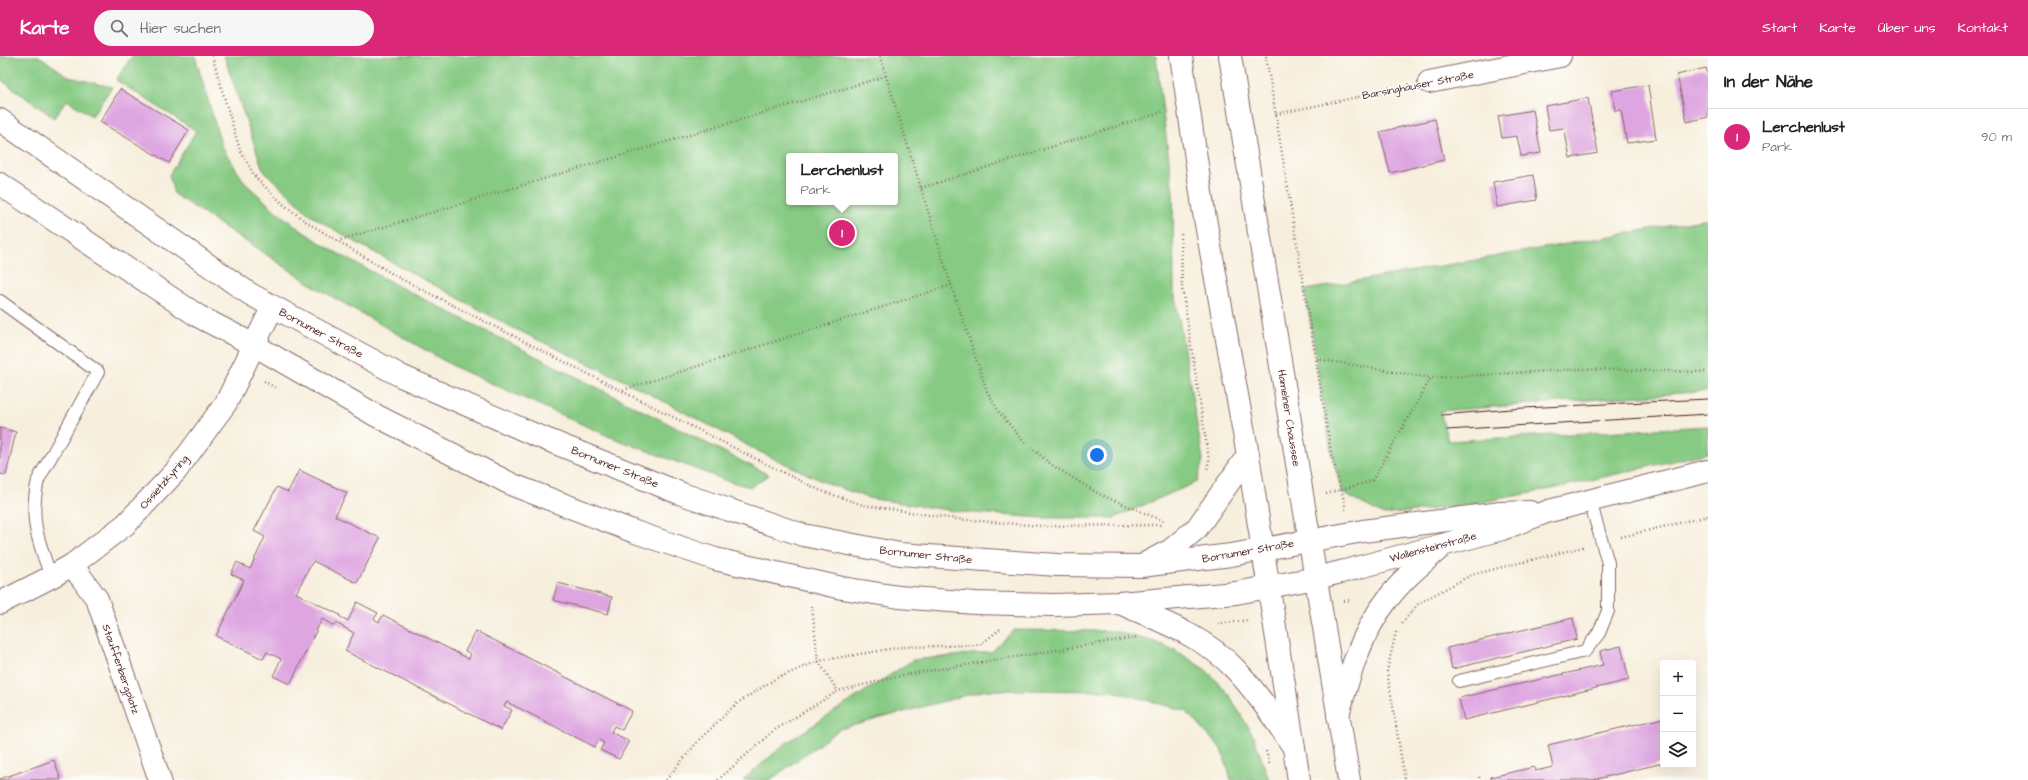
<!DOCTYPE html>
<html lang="de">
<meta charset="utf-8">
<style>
:root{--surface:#fff;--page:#f6f6f6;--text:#222;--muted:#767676;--line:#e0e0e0;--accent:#db2777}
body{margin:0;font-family:"Architects Daughter",sans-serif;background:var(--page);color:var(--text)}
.controls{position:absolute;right:12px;bottom:12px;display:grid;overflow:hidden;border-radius:4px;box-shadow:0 4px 16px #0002}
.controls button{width:36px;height:36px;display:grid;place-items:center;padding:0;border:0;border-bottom:1px solid var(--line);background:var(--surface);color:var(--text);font:20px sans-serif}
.you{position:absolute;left:1097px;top:399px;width:14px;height:14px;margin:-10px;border:3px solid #fff;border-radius:50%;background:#1a73e8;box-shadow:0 0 0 6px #1a73e833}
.badge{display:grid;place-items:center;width:26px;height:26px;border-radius:50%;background:var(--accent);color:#fff;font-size:13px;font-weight:700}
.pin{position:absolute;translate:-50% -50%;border:2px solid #fff;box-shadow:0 1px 4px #0006}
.popup{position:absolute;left:786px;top:97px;width:112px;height:52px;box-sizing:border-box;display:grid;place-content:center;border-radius:4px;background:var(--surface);filter:drop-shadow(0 1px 3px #0005);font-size:13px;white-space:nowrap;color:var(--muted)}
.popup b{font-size:15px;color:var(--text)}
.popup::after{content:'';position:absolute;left:50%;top:100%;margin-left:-8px;border:8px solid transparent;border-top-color:var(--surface)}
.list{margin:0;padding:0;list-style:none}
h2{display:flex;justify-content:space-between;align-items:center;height:52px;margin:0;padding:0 16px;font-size:17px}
h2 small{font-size:13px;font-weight:400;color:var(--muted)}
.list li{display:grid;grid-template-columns:26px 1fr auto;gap:12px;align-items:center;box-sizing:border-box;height:56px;padding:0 16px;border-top:1px solid var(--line)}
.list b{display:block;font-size:15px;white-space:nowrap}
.list p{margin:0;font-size:13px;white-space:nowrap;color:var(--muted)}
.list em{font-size:13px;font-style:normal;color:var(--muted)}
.icon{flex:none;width:22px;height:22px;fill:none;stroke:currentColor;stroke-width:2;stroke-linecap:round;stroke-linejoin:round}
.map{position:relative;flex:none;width:1708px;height:724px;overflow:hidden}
header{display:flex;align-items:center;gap:24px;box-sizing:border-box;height:56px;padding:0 20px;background:var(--accent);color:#fff}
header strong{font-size:19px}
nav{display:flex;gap:22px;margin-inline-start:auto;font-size:14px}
.search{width:280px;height:36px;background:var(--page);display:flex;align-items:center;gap:10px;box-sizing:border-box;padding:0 14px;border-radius:22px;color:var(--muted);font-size:15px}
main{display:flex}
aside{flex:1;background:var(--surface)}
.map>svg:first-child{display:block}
.green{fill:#86ca83;stroke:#687457;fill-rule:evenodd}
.building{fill:#dea6e1}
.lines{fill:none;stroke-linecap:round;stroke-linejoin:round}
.lane-casing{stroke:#876869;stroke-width:14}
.street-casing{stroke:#876869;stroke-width:24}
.secondary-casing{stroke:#876869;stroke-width:24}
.primary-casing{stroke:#876869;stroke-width:24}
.path{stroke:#876869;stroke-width:2.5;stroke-dasharray:1 3;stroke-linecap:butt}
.lane{stroke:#fff;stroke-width:12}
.street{stroke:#fff;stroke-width:22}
.secondary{stroke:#fff;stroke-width:22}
.primary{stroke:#fff;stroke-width:22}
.tram{stroke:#4a1f2b;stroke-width:1}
.labels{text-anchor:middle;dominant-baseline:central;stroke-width:3;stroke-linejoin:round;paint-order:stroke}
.street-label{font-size:11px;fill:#4a1f2b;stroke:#fdfcf7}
</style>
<header>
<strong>Karte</strong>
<div class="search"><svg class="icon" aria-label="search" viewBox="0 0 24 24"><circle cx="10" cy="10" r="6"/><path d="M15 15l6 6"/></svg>Hier suchen</div>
<nav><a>Start</a><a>Karte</a><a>Über uns</a><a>Kontakt</a></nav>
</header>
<main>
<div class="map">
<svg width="1708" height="724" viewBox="0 0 1708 724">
<rect width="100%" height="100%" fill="#fdfcf7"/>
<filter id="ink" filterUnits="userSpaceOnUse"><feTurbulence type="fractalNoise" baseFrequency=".025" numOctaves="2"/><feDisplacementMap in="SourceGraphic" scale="8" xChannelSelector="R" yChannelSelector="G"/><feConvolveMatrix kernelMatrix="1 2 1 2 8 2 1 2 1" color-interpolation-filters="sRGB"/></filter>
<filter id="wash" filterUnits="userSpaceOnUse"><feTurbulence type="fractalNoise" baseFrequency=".012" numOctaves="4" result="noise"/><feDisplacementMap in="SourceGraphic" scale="16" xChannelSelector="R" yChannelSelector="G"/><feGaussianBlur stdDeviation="0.9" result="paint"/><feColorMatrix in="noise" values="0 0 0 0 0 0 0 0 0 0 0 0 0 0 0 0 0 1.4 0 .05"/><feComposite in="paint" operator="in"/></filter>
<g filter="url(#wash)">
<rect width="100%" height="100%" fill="#f7efdd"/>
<path class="green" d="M0 0H39L69 21 112 31 92 60 67 44 54 62 0 23Z
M132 0H195L222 91 245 127 277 156 302 175 330 193 398 230 769 419 751 431 727 425 608 380 455 311 317 232 174 138 169 119 196 75 116 24Z
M224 0H1156L1173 137 1174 234 1203 404 1197 426 1114 462H1042L961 456 868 442 824 426 760 396 625 325 515 273 357 187 310 159 263 114ZM789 100H895V146H789Z
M1708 163V335L1440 355 1448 385 1708 370V397L1552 433 1466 449 1384 459 1342 437 1331 396 1305 234Z
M1014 574 1113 575 1152 585 1175 594 1206 614 1228 637 1254 681 1269 724H1231L1222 694 1186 655 1113 635 986 634 840 673 770 724H743L786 687 913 604 991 596Z"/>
<g id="blocks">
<path class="building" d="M1706 12 1708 20V61L1687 66 1677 19Z
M1648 29 1656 83 1627 87 1621 54 1615 55 1612 35Z
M120 33 189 74 169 107 100 66Z
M1588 42 1598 97 1570 102 1564 72 1549 74 1545 50Z
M1533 54 1541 97 1521 100 1517 80 1502 82 1498 60Z
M1435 63 1444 104 1390 117 1380 76Z
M1533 119 1537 144 1497 151 1493 126Z
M0 372 16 376 6 419 0 418Z
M299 414 347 437 335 460 380 482 357 527 313 505 296 537 340 559 339 560 348 565 357 546 378 557 374 563 379 566 383 559 469 603 471 598 465 595 476 575 632 655 622 674 614 670 611 676 629 685 619 703 600 694 604 687 599 684 595 691 507 646 504 650 512 654 501 674 345 595 354 577 336 567 334 570 322 563 290 628 273 620 281 603 267 596 263 603 216 580 244 524 231 518 237 506 250 513 265 481 254 475 277 431 288 436Z
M558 527 612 541 608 558 553 544Z
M1573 562 1577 583 1452 613 1447 592Z
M1621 590 1629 624 1464 664 1459 642 1603 609 1600 595Z
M1663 662V707L1593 724H1491V721L1534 711 1535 715 1553 711 1548 689Z
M54 704 61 724H0V723Z"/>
</g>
</g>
<g filter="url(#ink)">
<use href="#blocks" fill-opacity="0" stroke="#876869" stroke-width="1"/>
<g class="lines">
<g class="lane-casing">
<path id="lane" d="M0 245 98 316 38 424C29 465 38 483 51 521
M1459 625 1585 595 1599 577 1608 555V507L1590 445"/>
</g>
<g class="street-casing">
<path id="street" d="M1429 26 1560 0
M72 509 97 543 160 724
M0 547 51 521 72 509 126 468 176 415 226 347 272 252"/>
</g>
<g class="secondary-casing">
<path id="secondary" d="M0 64 250 238 401 320 533 378 682 438 803 479 900 498 1057 509 1141 510 1231 499 1363 475 1501 457 1530 456
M0 128 198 260 254 289 377 360 513 429 635 476 715 503 842 532 899 541 975 547 1054 549 1119 547 1236 537 1316 522 1345 515 1502 473 1549 455 1708 415
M1148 506 1171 494 1197 472 1248 399
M1122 548C1161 565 1205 581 1235 613 1257 636 1275 664 1293 690
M1338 659C1349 619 1361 577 1387 544 1402 524 1421 508 1440 492"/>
</g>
<g class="primary-casing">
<path id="primary" d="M1181 0 1204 157 1248 399 1299 724
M1230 0 1349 724"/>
</g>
<path class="path" d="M212 0 240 94 256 122 283 148 308 167 401 223 756 403 819 434 863 449 956 463 1041 470 1163 469
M880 0 951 229
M1266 0 1331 396 1345 448V454
M1276 58 1406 31
M921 132 1165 55
M1181 178 1182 232 1209 404 1207 414
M337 185 886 20
M1317 303 1431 322
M264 325 277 333
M623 334 951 229 987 335 999 356 1023 385 1052 409 1099 438 1166 466
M1326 438 1372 425 1431 322 1580 313 1708 316
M1621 481 1708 460
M1344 545 1352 544
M812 550 818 605 838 635
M1402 567 1419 547 1471 519 1583 491
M1218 568 1249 564
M1396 576 1387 615 1405 724
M1266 695 1270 710
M1479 721 1480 724
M666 724 699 684 736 648 775 623 818 605 902 591 980 589 1000 573
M718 724 773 675 838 635 904 619 1137 581"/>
<use href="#lane" class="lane"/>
<use href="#street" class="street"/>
<use href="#secondary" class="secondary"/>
<use href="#primary" class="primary"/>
<path class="tram" d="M1442 359 1523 352 1708 343
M1447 374 1708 358"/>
</g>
</g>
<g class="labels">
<g class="street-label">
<text transform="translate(1418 29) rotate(-11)">Barsinghäuser Straße</text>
<text transform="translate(321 277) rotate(28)">Bornumer Straße</text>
<text transform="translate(1289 362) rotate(81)">Hamelner Chaussee</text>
<text transform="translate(615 411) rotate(22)">Bornumer Straße</text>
<text transform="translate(164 426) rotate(-49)">Ossietzkyring</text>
<text transform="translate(1433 491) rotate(-15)">Wallensteinstraße</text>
<text transform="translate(1248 495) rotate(-10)">Bornumer Straße</text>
<text transform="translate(926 499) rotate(6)">Bornumer Straße</text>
<text transform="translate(121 613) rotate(71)">Stauffenbergplatz</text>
</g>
</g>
</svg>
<div class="controls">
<button>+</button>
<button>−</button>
<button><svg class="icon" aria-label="layers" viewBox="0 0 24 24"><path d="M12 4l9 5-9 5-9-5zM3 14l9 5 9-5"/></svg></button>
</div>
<div class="you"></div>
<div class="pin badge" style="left:842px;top:177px">1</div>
<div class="popup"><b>Lerchenlust</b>Park</div>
</div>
<aside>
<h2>In der Nähe<small></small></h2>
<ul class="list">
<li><span class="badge">1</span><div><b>Lerchenlust</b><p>Park</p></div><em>90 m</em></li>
</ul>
</aside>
</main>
